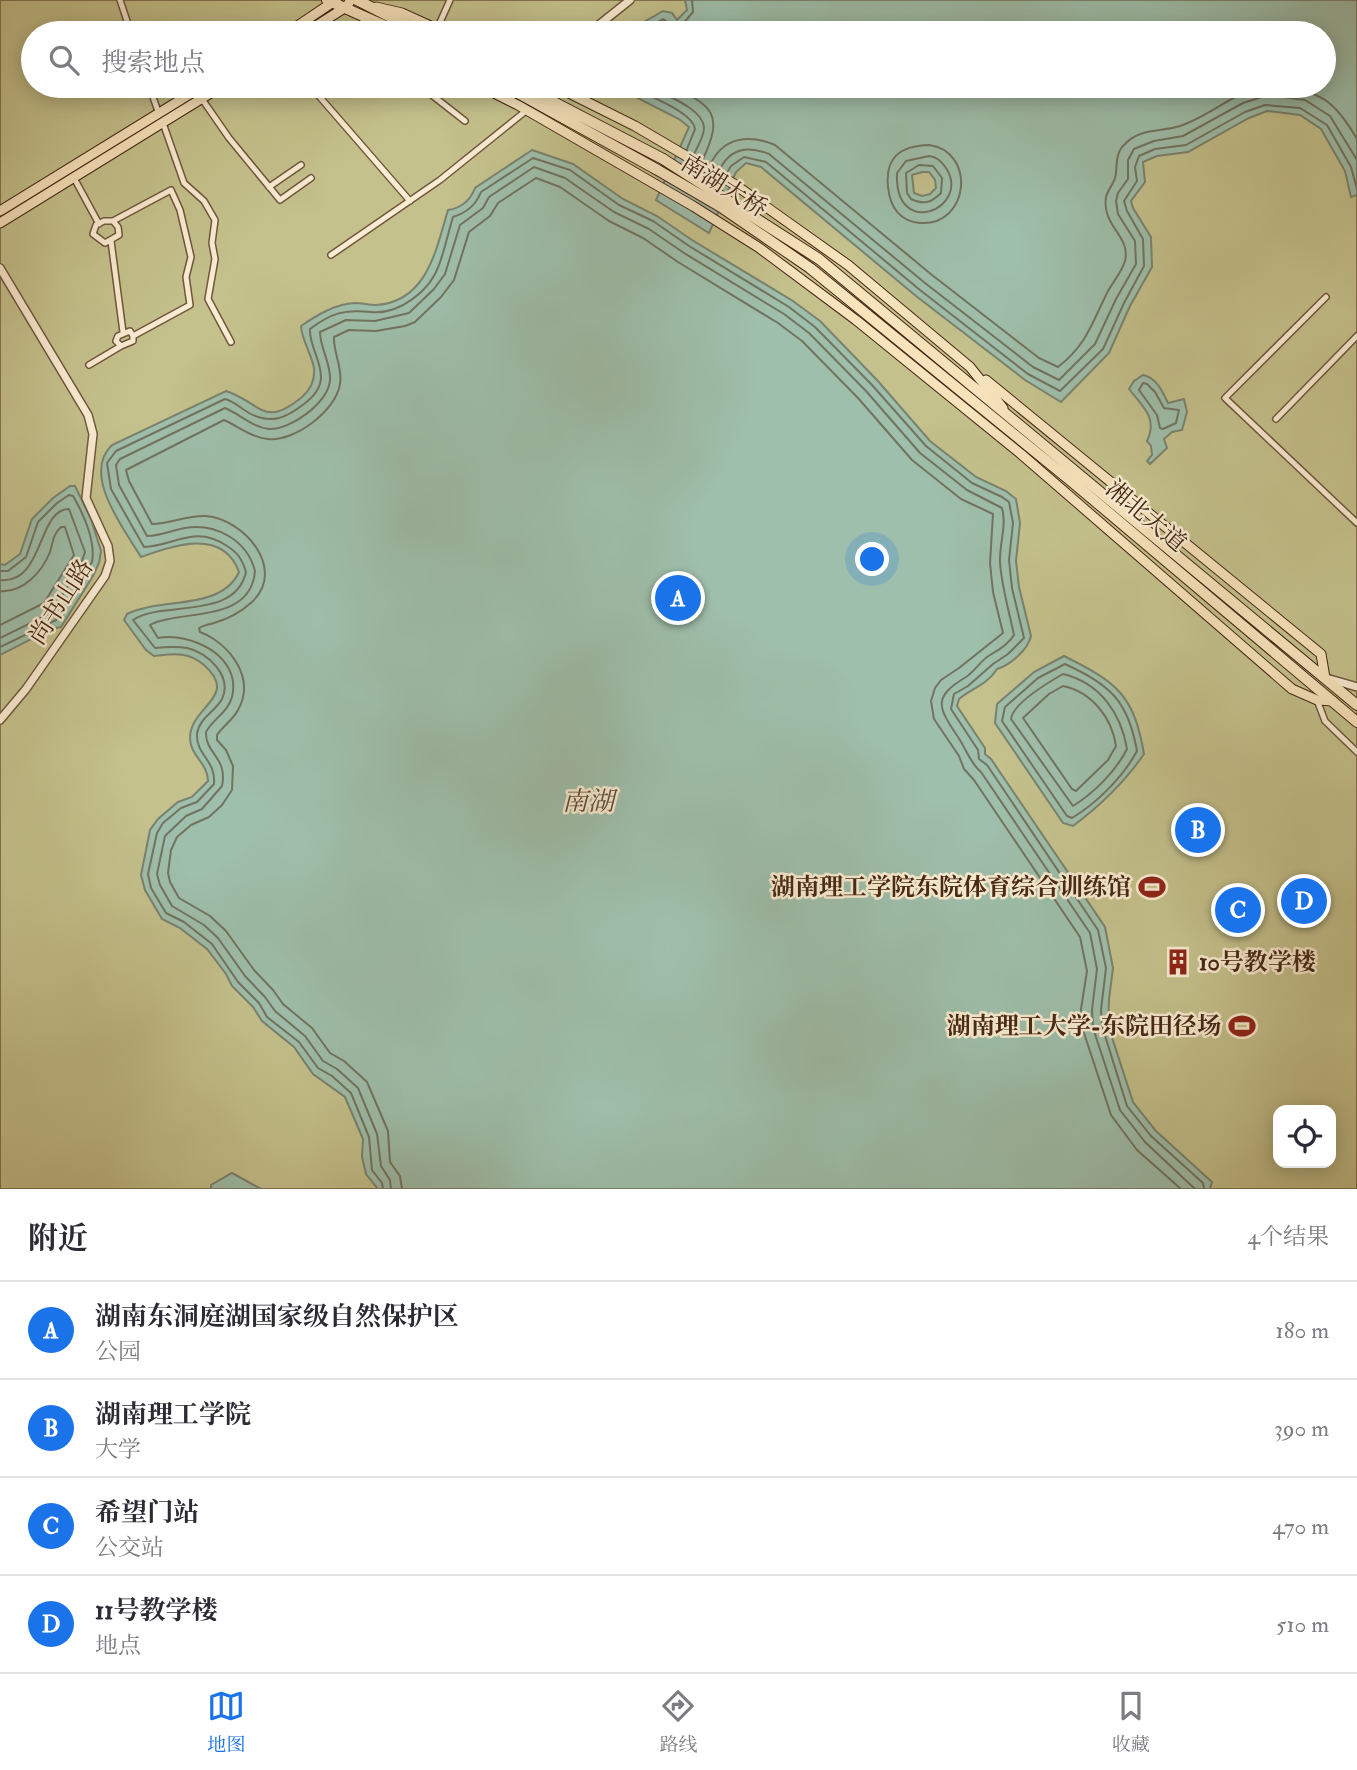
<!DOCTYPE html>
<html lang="zh">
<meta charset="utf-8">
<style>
:root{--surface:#fff;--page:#f2f2f3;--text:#2b2b33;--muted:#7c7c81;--line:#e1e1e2;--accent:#1a73e8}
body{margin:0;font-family:"IM FELL Double Pica","Noto Serif SC",serif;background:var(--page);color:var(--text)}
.controls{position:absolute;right:21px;bottom:21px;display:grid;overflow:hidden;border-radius:14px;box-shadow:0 4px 18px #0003}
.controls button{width:63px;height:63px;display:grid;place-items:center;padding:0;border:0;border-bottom:2px solid var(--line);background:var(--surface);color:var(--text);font:35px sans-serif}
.you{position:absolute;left:873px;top:560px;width:24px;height:24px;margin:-18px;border:5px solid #fff;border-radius:50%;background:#1a73e8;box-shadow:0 0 0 10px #1a73e833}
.badge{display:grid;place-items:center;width:46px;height:46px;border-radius:50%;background:var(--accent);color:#fff;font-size:23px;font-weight:700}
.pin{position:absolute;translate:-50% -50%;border:4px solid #fff;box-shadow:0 2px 7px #0006}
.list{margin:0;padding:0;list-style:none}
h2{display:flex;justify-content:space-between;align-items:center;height:91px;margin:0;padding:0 28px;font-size:30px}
h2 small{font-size:23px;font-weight:400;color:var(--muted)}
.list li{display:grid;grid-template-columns:46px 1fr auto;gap:21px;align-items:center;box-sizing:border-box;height:98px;padding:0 28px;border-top:2px solid var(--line)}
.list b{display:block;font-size:26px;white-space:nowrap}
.list p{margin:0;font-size:23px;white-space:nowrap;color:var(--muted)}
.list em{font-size:23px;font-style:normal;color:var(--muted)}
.icon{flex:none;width:38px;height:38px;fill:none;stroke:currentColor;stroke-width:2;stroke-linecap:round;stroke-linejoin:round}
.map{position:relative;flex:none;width:1357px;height:1189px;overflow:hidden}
.search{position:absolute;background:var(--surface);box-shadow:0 4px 18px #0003;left:21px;right:21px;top:21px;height:77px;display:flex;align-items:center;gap:18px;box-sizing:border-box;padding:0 24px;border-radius:38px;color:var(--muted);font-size:26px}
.sheet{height:483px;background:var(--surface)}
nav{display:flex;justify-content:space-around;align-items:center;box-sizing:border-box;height:98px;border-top:2px solid var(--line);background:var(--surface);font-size:19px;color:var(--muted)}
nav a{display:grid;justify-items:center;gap:4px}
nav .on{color:var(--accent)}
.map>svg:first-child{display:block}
.green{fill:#c4c18c;stroke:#847450;stroke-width:2;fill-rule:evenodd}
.water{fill:#9ebfab;stroke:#7a826f;stroke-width:2;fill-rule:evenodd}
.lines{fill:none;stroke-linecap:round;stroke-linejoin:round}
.shore{stroke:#727360;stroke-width:2}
.minor-casing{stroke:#72563e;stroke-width:8}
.tertiary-casing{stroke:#72563e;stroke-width:10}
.primary-casing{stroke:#452714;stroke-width:11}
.trunk-casing{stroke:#452714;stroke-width:12}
.minor{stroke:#faedd3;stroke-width:5}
.tertiary{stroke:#faedd3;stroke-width:7}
.primary{stroke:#f7e3bc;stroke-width:9}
.trunk{stroke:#f7e3bc;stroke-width:10}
.trunk-bridge-casing{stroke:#452714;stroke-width:12;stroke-linecap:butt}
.trunk-bridge{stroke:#f7e3bc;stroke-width:10}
.labels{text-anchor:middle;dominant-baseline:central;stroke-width:5;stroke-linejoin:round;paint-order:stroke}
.street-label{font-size:24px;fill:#452714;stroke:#faedd3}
.poi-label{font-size:24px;font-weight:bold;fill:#452714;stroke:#faedd3;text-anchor:end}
.water-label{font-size:26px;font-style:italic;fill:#5b4d3a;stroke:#faedd3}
</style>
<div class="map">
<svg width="1357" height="1189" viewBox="0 0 1357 1189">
<rect width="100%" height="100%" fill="#f7e3bc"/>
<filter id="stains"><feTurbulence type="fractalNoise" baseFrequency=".00286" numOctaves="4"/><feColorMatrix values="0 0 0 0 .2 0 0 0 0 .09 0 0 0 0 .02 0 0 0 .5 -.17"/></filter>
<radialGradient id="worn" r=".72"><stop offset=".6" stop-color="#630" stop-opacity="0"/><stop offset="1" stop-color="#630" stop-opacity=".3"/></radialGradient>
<path class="green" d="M0 0H1357V1189H0ZM33 33H1324V86H33ZM1278 1110H1331V1163H1278Z"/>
<path class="water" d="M685 0H1357V195L1351 197 1345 171 1321 129 1300 115 1267 111 1249 118 1188 152 1157 156 1143 162 1145 182 1131 201 1133 208 1151 237 1152 267 1130 306 1109 353 1061 402 1025 380 916 296 761 167 746 163 736 172 709 233 656 200 689 127 679 119 620 89 618 86H1324V33H625L663 11 672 13 677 20 687 10ZM922 172H929L935 180 936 188 930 194 922 196 914 193 912 175Z
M532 150 573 164 623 199 657 216 692 240 793 301 820 321 877 380 930 441 976 477 1006 491 1016 499 1020 523 1016 561 1019 587 1031 636C1028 650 1010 665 997 669 988 684 971 689 959 699L957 706 985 748V754L991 759 1105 927 1113 968 1109 999 1108 1025 1133 1102 1156 1131 1212 1182 1210 1189H378L366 1174 362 1157 363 1139 345 1097 313 1074 294 1047 262 1021 253 1007 232 986 226 974 207 949 180 928 162 919 145 890 141 875 150 830 158 819 178 802 192 797 208 781C208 763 190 756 190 738 190 706 240 697 204 665 188 651 173 654 154 656L146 650 124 620 127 614C161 597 221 611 239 572 223 528 174 545 141 557 124 529 81 474 112 445L226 391C262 403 263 429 302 397 311 389 315 379 314 368 311 353 302 341 301 326 317 315 335 304 355 303 362 303 369 305 376 305 427 302 436 250 448 210 462 208 470 201 475 188Z
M1143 375C1157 378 1162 391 1168 403L1184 399 1187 412 1182 430 1172 432 1164 439 1167 448 1150 464 1147 461 1152 455 1151 446 1147 441C1158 418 1143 407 1129 389L1134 381Z
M70 486H75L91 519 101 551 99 563 93 576 61 627 51 629 0 655V564L5 565 20 554 32 519 53 498Z
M1064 656C1116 682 1134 694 1144 754 1124 783 1101 805 1073 826L1063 823 995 723 997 704 1034 672Z
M232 1173 261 1189H211V1185Z"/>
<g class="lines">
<path class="shore" d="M638 33 663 19 674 26 682 25 693 12 692 0
M629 86C645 94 693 112 695 129L687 149
M648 86C662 94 704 108 704 128 704 136 698 146 694 154
M671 86C713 106 724 114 703 159
M1277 86C1321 91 1335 101 1357 139
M929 145C976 151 970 226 920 223 899 221 890 206 888 187 885 157 900 146 929 145Z
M929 156C937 157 941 161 946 168 972 208 894 241 897 173L906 161Z
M711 163C724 137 749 134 775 145L932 275 1039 358 1058 367C1087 344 1091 325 1107 293 1112 283 1122 272 1125 261 1130 240 1111 230 1107 213 1101 190 1115 188 1116 173 1117 162 1116 152 1125 144 1140 128 1162 132 1180 126 1208 117 1231 95 1260 86
M919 165 933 166 942 178 941 193C931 203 924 205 911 199L907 193 906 173Z
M720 169C731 147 749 146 769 154L925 283 1033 367 1059 380 1095 344 1116 299 1136 264 1135 241 1118 214 1116 201 1118 193 1128 179V160L1134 149 1154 141 1183 136 1243 103 1268 95 1305 100 1330 116 1357 160
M727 173 731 166 744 157 766 162 920 290 1028 374 1060 391 1103 349 1124 303 1144 266 1143 239 1127 211 1124 201 1137 181 1135 167 1139 156 1155 149 1186 145 1245 112 1265 105 1300 108 1327 125 1351 167 1357 189
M1143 383 1147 384 1155 392 1164 408 1179 410 1176 423 1163 429 1160 428 1157 415 1139 390Z
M0 571H8L26 557 38 522 57 503 69 495 73 496C83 513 96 541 92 562L56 620 0 647
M0 580C44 585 37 509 69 509L85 552 80 567 51 613 0 638
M0 591C23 593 42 572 50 552 53 542 53 534 61 527H65L74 555 44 603 0 625
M1065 664C1110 685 1128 700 1137 751 1123 777 1097 803 1072 818L1067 816 1002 721 1005 707 1038 678Z
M1063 674C1100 683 1121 713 1127 749 1116 771 1094 793 1073 806L1011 719C1013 703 1049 682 1063 674Z
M1063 686C1092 692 1112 718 1116 746L1108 760 1076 791 1072 789 1023 718 1049 694Z
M383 1189 382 1183 372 1170 369 1137 351 1093 332 1076 318 1068 299 1042 267 1017 259 1003 238 982 212 944 184 922 166 913 151 888 148 874 157 833 163 823 181 808 197 802 214 784C216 760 196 755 197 734 199 718 215 712 222 699 233 676 207 652 187 648 175 646 165 647 155 648L133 620C162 600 235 621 246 572 242 559 238 553 227 546 195 524 175 546 144 547L111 489 107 463 116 451 225 399C234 401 240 408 249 413 271 425 286 418 304 404 312 398 321 388 321 377 321 360 309 345 310 329 331 313 345 309 371 312 399 315 430 291 439 265 445 249 448 233 453 217 466 213 476 205 481 192L533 158 570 170 619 205 653 221 689 246 789 307 815 327 872 385 926 446 972 483 1002 497 1009 502 1013 523 1009 560 1012 588 1024 638 1008 654 993 664 968 686 954 694 951 709 978 750 979 759 987 765 1098 930 1106 968 1101 1010 1102 1026 1127 1106 1151 1136 1203 1183 1204 1189
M391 1189 390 1180 381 1166 377 1134 358 1088 337 1069 323 1061 305 1036 275 1011 265 997 245 976 218 938 204 925 172 906 160 885 157 874 165 836 186 816 202 809 222 786C228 757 205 754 206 732 213 719 228 712 232 697 242 656 191 632 158 638L150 625C180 609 251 624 255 571 247 540 216 523 185 528 173 530 160 536 147 536L119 485 116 465 120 459 225 408C240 414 252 427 269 429 291 430 329 402 330 380 331 363 320 348 320 332L346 320 375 321 409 313 434 289 445 274 460 225 483 208 489 197 534 167 565 178 614 212 649 229 684 253 784 314 809 333 866 391 920 453 967 490 1002 508C1007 525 999 545 1000 563 1002 588 1009 611 1014 635 1009 644 999 650 990 655 981 660 975 671 966 677 933 697 937 706 958 737 966 749 970 763 981 772L1090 933 1097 969 1092 1010 1093 1028 1120 1110 1145 1142 1195 1189
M402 1189 400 1176 390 1162 388 1131 367 1082 344 1061 330 1053 312 1028 283 1004 273 990 254 970 226 931 210 916 179 898 170 882 168 873 171 850 177 837 191 825 209 817 222 805 232 790 233 766 226 750 217 740V735C223 726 233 720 238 710 256 678 230 644 200 632L199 628C204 625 208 625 214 623 228 619 241 612 252 602 287 569 244 519 206 516 187 515 170 524 152 524L129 481 126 470 224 420C238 426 250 437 268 439 294 442 336 411 340 384 343 368 333 352 334 337L349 330 376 331 405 326 415 322 441 297 454 280 469 232 490 216 498 203 536 178 560 187 609 221 643 238 678 262 778 323 802 341 858 398 912 460 961 499 993 514 990 563 993 592 1003 633 959 668 941 680 935 688 931 701 934 719 959 756 964 769 974 780 1080 937 1087 971 1081 1009 1083 1030 1111 1115 1137 1150 1181 1189"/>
<g class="minor-casing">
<path id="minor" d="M120 0 131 33
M437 29 450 0
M149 86 159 114
M314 86 312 88 410 201
M416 86 428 92 465 121
M202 99 229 138 280 200 311 178
M163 123 184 183 204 201 215 220 212 243 215 259 208 299 231 342
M74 178 99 224
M269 187 301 165
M113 221 118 227 119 235 105 243 93 234 96 225 104 221H113L171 190 180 210 191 257 186 277 190 305 133 336
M111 241 123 332
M331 255 440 180 527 110
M1326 297 1225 398 1357 523
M89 365 121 346 116 341 118 336 130 331 133 336V341L121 346
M1276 419 1357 336
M1317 700 1325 721 1357 752"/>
</g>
<g class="tertiary-casing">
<path id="tertiary" d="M596 33 600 24 630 0
M0 268 88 415 93 434 86 498 108 546 110 561 105 576 26 689 0 720
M1326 678 1357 687"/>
</g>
<g class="primary-casing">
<path id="primary" d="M376 7 402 13 446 33
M365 20 384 33
M287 33 336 0
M305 33 346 7 351 0
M480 86 518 105 693 206 758 247 856 320 1021 454 1292 689 1317 700 1333 701
M555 86 635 126 734 184 848 265 970 367 1003 408
M544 102 548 92 546 86
M0 211 203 86
M0 223 222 86
M986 380 1321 654 1325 678"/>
</g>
<g class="trunk-casing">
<path id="trunk" d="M327 0 401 33
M357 0 422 33
M663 159 819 259 1357 705
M656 169 721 207 810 268 1070 480 1357 722"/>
</g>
<use href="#minor" class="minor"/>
<use href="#tertiary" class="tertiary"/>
<use href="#primary" class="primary"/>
<use href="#trunk" class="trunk"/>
<g class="trunk-bridge-casing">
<path id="trunk-bridge" d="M505 86 656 169
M523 86 663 159"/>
</g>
<use href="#trunk-bridge" class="trunk-bridge"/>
</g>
<defs>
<g id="stadium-bare" transform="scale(2.1)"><path d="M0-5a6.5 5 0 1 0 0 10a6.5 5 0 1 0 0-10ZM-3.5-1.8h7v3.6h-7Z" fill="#8f2418" stroke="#faedd3" stroke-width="2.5" paint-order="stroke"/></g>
<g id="building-bare" transform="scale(2.1)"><path d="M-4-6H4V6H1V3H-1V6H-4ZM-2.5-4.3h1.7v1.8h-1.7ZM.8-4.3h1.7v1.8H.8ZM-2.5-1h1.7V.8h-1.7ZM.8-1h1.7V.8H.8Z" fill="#8f2418" stroke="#faedd3" stroke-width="2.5" paint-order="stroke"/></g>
</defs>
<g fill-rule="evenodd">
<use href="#stadium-bare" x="1152" y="887"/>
<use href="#building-bare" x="1178" y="962"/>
<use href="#stadium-bare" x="1242" y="1026"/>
</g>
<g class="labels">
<g class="street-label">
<text transform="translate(724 186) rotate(32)">南湖大桥</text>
<text transform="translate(1146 516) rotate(40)">湘北大道</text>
<text transform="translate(61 602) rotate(-57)">尚书山路</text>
</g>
<g class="poi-label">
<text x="1131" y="887">湖南理工学院东院体育综合训练馆</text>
<text x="1199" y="962" text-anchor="start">10号教学楼</text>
<text x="1221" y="1026">湖南理工大学-东院田径场</text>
</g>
<g class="water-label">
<text x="588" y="802">南湖</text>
</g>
</g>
<rect width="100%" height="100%" filter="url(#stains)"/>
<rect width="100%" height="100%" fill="url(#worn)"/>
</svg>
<div class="controls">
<button><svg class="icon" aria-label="locate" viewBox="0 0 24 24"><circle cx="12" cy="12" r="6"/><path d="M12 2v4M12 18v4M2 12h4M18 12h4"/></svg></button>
</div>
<div class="you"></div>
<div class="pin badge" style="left:678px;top:598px">A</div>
<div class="pin badge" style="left:1198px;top:830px">B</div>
<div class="pin badge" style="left:1238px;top:910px">C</div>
<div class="pin badge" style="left:1304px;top:901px">D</div>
<div class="search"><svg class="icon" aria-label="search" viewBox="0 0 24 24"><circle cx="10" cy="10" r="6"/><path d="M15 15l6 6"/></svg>搜索地点</div>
</div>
<section class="sheet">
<h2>附近<small>4个结果</small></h2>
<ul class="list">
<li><span class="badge">A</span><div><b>湖南东洞庭湖国家级自然保护区</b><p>公园</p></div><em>180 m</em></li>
<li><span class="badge">B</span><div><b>湖南理工学院</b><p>大学</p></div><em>390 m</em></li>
<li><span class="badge">C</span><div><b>希望门站</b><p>公交站</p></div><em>470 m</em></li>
<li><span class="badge">D</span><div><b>11号教学楼</b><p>地点</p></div><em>510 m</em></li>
</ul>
</section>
<nav>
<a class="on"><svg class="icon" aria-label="map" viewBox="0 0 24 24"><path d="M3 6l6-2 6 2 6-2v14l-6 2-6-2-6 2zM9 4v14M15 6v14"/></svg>地图</a>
<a><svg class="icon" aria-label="directions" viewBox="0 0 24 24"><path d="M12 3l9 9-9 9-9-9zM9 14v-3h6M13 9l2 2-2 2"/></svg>路线</a>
<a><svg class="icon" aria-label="saved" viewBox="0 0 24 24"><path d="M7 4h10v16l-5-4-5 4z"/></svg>收藏</a>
</nav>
